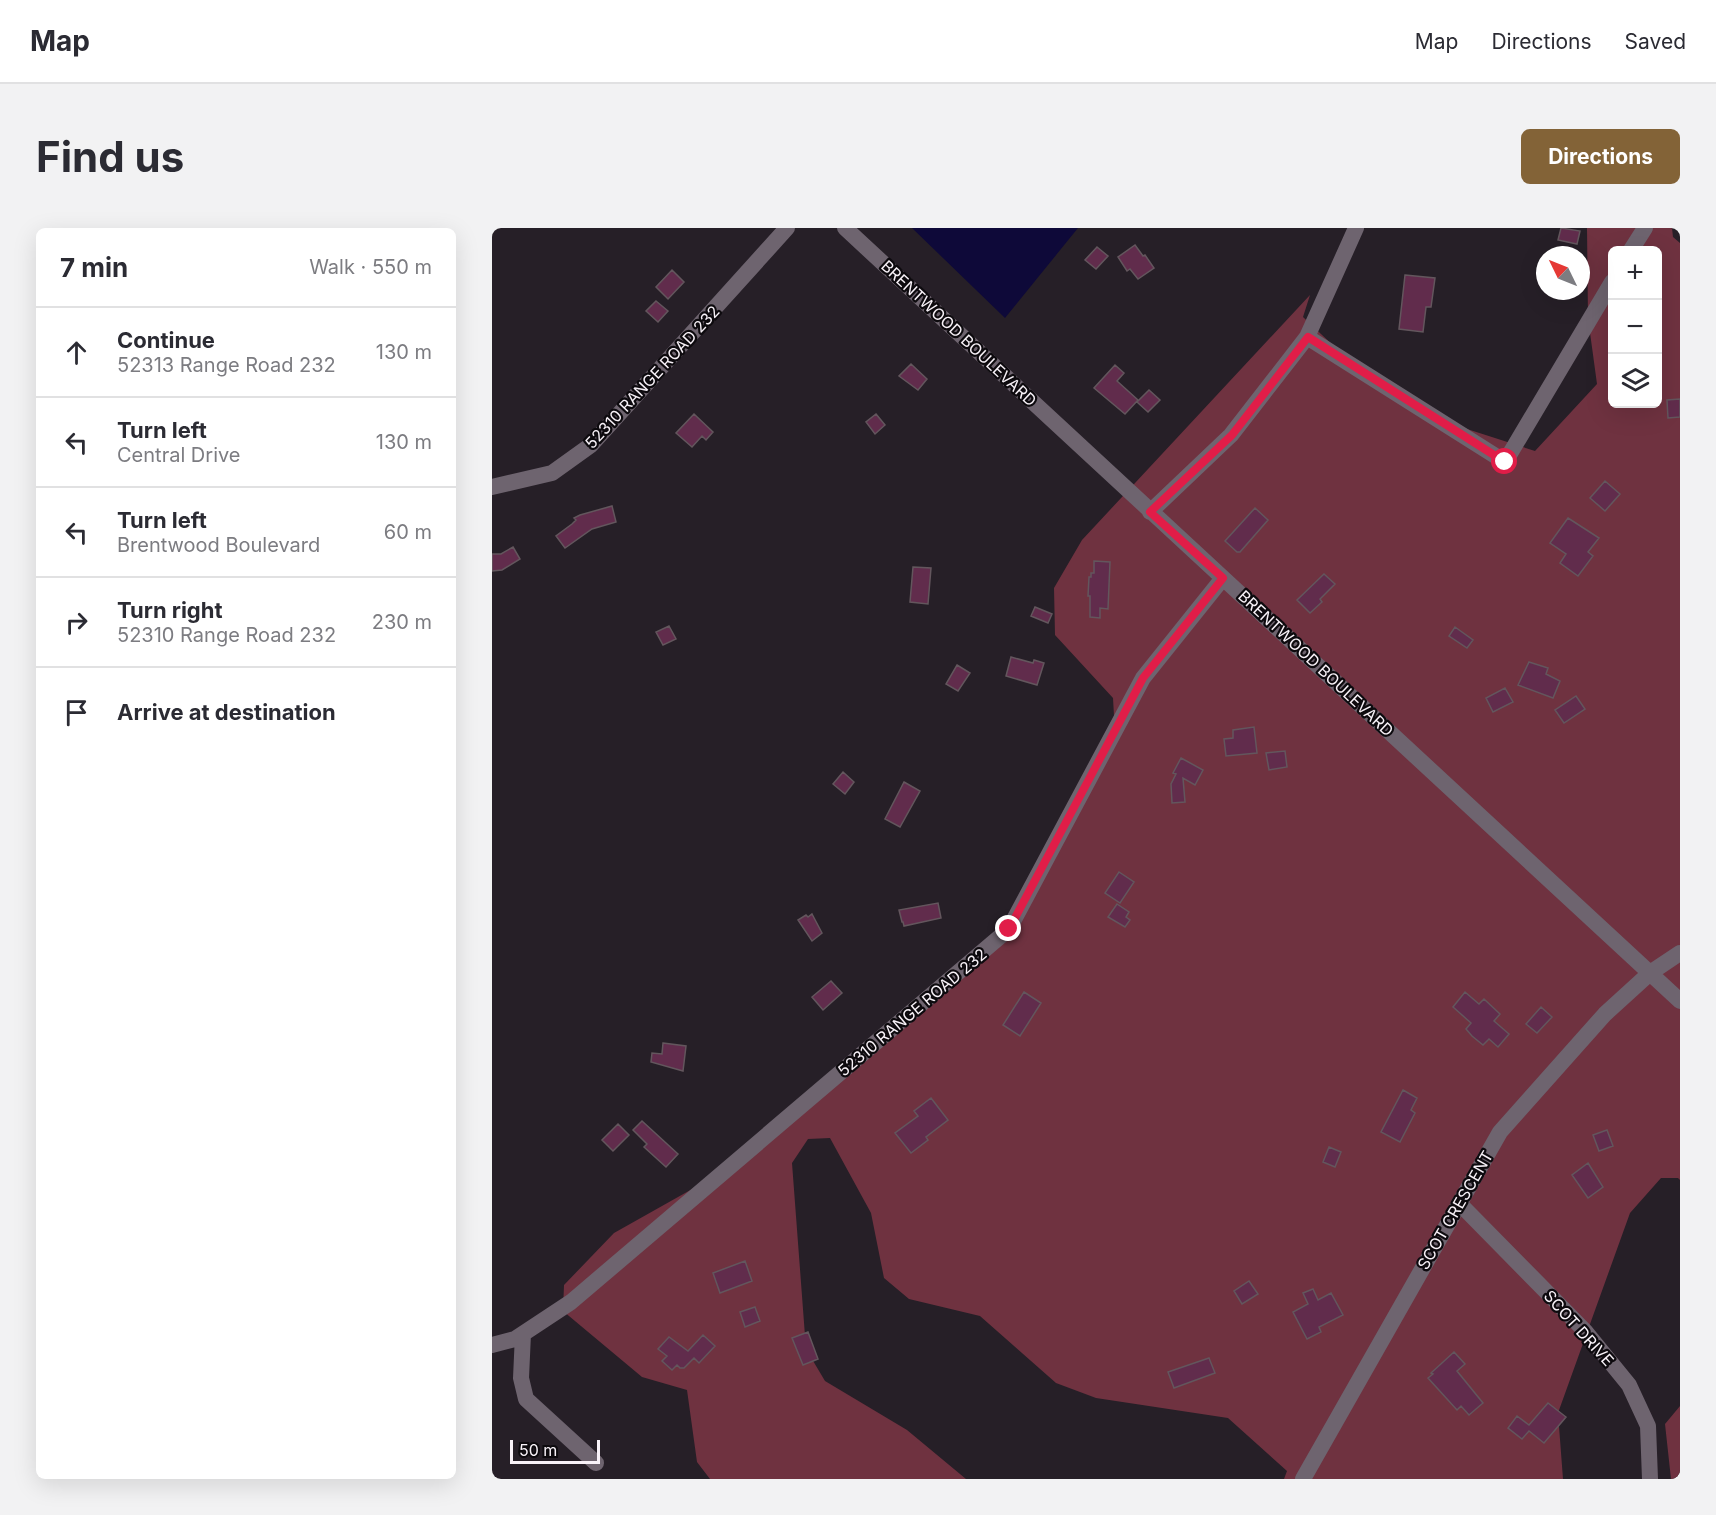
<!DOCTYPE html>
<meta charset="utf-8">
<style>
:root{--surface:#fff;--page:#f2f2f3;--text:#2b2b33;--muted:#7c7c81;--line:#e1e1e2;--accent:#836337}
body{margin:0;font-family:Inter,sans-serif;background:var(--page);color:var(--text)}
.controls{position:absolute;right:18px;top:18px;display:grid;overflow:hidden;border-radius:9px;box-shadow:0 6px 24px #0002}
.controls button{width:54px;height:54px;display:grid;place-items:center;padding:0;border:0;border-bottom:2px solid var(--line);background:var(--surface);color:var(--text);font:30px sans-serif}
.compass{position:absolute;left:1044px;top:18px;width:54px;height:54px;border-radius:50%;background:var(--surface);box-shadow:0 6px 24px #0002;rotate:313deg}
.scale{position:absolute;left:18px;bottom:15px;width:90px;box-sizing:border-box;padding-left:6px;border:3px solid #f8f2f8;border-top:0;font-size:16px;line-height:21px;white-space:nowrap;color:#f8f2f8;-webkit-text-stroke:4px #0d0a0e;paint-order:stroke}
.stop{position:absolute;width:18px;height:18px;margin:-14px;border:4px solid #e11d48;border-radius:50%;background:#fff}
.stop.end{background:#e11d48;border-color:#fff;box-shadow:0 2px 6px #0008}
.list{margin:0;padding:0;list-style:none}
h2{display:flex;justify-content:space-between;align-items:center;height:78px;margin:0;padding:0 24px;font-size:26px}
h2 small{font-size:20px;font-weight:400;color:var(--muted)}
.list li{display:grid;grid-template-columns:39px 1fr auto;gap:18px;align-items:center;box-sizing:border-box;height:90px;padding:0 24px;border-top:2px solid var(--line)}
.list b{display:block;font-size:22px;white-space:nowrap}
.list p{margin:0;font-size:20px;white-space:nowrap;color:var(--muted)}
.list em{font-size:20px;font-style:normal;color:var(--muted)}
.icon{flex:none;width:33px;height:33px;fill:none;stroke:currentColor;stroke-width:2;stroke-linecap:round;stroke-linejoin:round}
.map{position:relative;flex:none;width:1188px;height:1251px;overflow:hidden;border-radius:9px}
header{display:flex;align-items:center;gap:36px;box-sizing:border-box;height:84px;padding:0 30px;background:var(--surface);border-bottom:2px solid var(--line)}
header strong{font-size:28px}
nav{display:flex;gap:33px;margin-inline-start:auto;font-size:21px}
.intro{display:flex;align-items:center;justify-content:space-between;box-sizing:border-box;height:144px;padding:0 36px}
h1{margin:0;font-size:42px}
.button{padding:15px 27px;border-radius:9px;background:var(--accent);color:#fff;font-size:21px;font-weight:700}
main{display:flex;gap:36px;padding:0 36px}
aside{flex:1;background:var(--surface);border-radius:9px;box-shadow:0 6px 24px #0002}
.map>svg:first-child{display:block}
.forest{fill:#6f3240;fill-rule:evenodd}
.water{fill:#0e0939}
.building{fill:#612c4c;stroke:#63565d;stroke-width:1.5}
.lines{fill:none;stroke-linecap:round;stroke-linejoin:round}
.minor{stroke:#6e646f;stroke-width:16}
.route{stroke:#e11d48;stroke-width:8}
.labels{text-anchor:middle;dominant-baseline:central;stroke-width:4.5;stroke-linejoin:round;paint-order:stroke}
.street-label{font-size:16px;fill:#f8f2f8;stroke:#0d0a0e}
</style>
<header>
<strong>Map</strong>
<nav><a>Map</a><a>Directions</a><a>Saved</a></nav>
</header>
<div class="intro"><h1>Find us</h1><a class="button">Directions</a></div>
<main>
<aside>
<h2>7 min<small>Walk · 550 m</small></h2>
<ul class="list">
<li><svg class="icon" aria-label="ahead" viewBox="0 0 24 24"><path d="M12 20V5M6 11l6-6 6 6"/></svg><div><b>Continue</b><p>52313 Range Road 232</p></div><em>130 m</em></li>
<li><svg class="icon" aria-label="left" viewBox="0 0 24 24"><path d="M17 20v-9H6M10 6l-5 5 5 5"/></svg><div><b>Turn left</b><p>Central Drive</p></div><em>130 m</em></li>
<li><svg class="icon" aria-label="left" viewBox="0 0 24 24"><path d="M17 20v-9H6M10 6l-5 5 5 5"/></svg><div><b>Turn left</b><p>Brentwood Boulevard</p></div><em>60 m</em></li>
<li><svg class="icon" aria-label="right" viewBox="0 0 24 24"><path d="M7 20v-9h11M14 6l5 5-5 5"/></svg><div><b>Turn right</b><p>52310 Range Road 232</p></div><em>230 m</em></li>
<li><svg class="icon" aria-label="arrive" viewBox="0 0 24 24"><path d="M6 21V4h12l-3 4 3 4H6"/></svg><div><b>Arrive at destination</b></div></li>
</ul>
</aside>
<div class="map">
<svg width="1188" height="1251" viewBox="0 0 1188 1251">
<rect width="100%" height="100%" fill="#261f27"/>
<path class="forest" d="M1095 0H1180L1181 9 1188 15V952L1186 950H1169L1138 985 1066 1185 1071 1251H792L795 1243 736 1190 604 1170 564 1155 488 1088 417 1071 392 1050 379 985 338 910 316 911 300 935 314 1121 333 1153 415 1202 474 1251H218L205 1234 195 1162 150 1149 71 1083 72 1057 122 1005 250 933 533 683 623 506 621 470 563 407 562 360 590 312 818 67 811 89 865 140 975 201 1043 223 1105 156 1096 90ZM1120 22H1166V176H1120Z
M1188 1178V1251H1179L1173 1196Z"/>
<path class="water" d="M420 0H586L513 90Z"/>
<path class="building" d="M1069 0 1088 3 1085 16 1066 12Z
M643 17 651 28 653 27 662 40 646 51 638 41 635 43 626 29Z
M605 19 616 28 604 41 593 32Z
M180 42 192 54 176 71 164 59Z
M913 47 943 50 939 79H934L931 104 907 101Z
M164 73 176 83 166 94 154 83Z
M419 136 435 151 426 162 407 148Z
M623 137 632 145 625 153 646 172 633 186 602 160Z
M657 162 668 172 656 184 645 174Z
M1188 171V189L1176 190 1175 172Z
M202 186 221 204 214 212 210 208 200 219 184 205Z
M384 186 393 197 383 206 374 194Z
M1113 253 1128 266 1113 283 1098 270Z
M120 278 124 294 100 301 73 320 64 308 80 296 84 292 82 290 88 287Z
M763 280 776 292 748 324H745L733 313Z
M1076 290 1107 310 1096 324 1101 328 1086 348 1068 335 1074 326 1058 315Z
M21 319 28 331 10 342 0 343V326H9Z
M602 333 618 334 616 381 608 380V390L598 389V368H596L597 349H599V345H602Z
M421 339 439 340 436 376 418 374Z
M832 346 843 356 828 371 830 374 818 385 805 372Z
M543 379 560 386 556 395 539 388Z
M177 398 184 411 171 417 164 404Z
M963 399 981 412 975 420 957 408Z
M519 429 541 435 542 432 552 435 545 457 514 448Z
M1037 434 1056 440 1054 446 1068 453 1061 470 1026 457Z
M465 437 478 445 466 463 454 456Z
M1013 460 1021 474 1001 484 994 470Z
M1084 468 1093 481 1072 495 1063 482Z
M762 499 765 525 734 528 732 511 741 510V502Z
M793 523 795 539 777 542 774 525Z
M689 530 711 542 703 557 691 550 693 574 680 575 679 556 684 546 681 545Z
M351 544 362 554 353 566 341 556Z
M412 554 428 563 408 599 393 591Z
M627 644 642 654 628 675 613 665Z
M446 675 449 690 412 698 411 694H410L407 682Z
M625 676 637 684 634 689 638 692 633 699 616 689Z
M320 686 330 705 320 713 306 692 314 687 316 689Z
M339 753 350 765 331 782 320 769Z
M532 764 549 775 528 808 511 797Z
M973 764 987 776 992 771 1008 786 1002 793 1017 806 1006 819 997 811 991 817 980 808 974 801 979 795 961 779Z
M1049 779 1060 789 1045 805 1034 796Z
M171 815 194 818 191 843 159 834 160 825 170 826Z
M911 862 925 870 919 882 923 885 908 914 889 904Z
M439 870 456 892 434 909 436 912 419 925 403 905 426 888 422 883Z
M150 893 186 926 174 939 152 919 155 916 141 902Z
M126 896 137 907 121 923 110 912Z
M1115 902 1121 918 1107 923 1101 907Z
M837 919 849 924 843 939 831 934Z
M1096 935 1111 959 1096 970 1080 947Z
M253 1033 260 1053 228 1065 221 1045Z
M757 1053 766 1066 750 1076 742 1063Z
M821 1061 826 1072 839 1065 851 1087 827 1099 829 1104 815 1111 801 1084 816 1076 811 1065Z
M263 1079 268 1093 253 1099 248 1084Z
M316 1104 326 1131 311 1137 300 1110Z
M211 1107 223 1118 207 1135 202 1130 192 1140H188L185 1137 180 1142 170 1133 175 1128 166 1121 177 1109 196 1123Z
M962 1124 973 1136 965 1143 991 1175 977 1187 969 1178 965 1182 936 1150 941 1146 939 1145Z
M717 1130 723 1145 682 1160 676 1144Z
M1056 1175 1074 1189 1052 1215 1037 1203 1030 1211 1016 1200 1025 1188 1037 1197Z"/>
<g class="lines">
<path class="minor" d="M353 0 1188 773
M1139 22 1153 0
M815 109 1013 234 1120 54
M0 259 60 245 99 217 295 0
M658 284 739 207 815 109 864 0
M967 975 1093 1103 1137 1157 1156 1198 1158 1251
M31 1106 29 1150 34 1171 104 1235
M0 1117 23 1111 79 1074 517 701 651 450 731 350
M811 1251 1008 904 1113 786 1158 745 1188 725"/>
</g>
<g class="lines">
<path class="route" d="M517 701 651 450 731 350 658 284 740 207 816 109 1013 234"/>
</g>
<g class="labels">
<g class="street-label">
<text transform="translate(467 105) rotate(43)">BRENTWOOD BOULEVARD</text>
<text transform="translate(160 149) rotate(-47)">52310 RANGE ROAD 232</text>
<text transform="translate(824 435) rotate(43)">BRENTWOOD BOULEVARD</text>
<text transform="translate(420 784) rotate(-40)">52310 RANGE ROAD 232</text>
<text transform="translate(963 982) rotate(-60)">SCOT CRESCENT</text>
<text transform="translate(1087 1100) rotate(48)">SCOT DRIVE</text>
</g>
</g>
</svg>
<div class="controls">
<button>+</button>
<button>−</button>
<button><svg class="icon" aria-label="layers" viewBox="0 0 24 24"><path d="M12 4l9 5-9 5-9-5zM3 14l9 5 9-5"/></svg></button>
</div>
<svg class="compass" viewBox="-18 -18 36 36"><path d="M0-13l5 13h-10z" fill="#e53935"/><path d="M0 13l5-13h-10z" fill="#7c7c81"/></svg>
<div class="scale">50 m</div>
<div class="stop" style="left:1013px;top:234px"></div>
<div class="stop end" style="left:517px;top:701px"></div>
</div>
</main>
